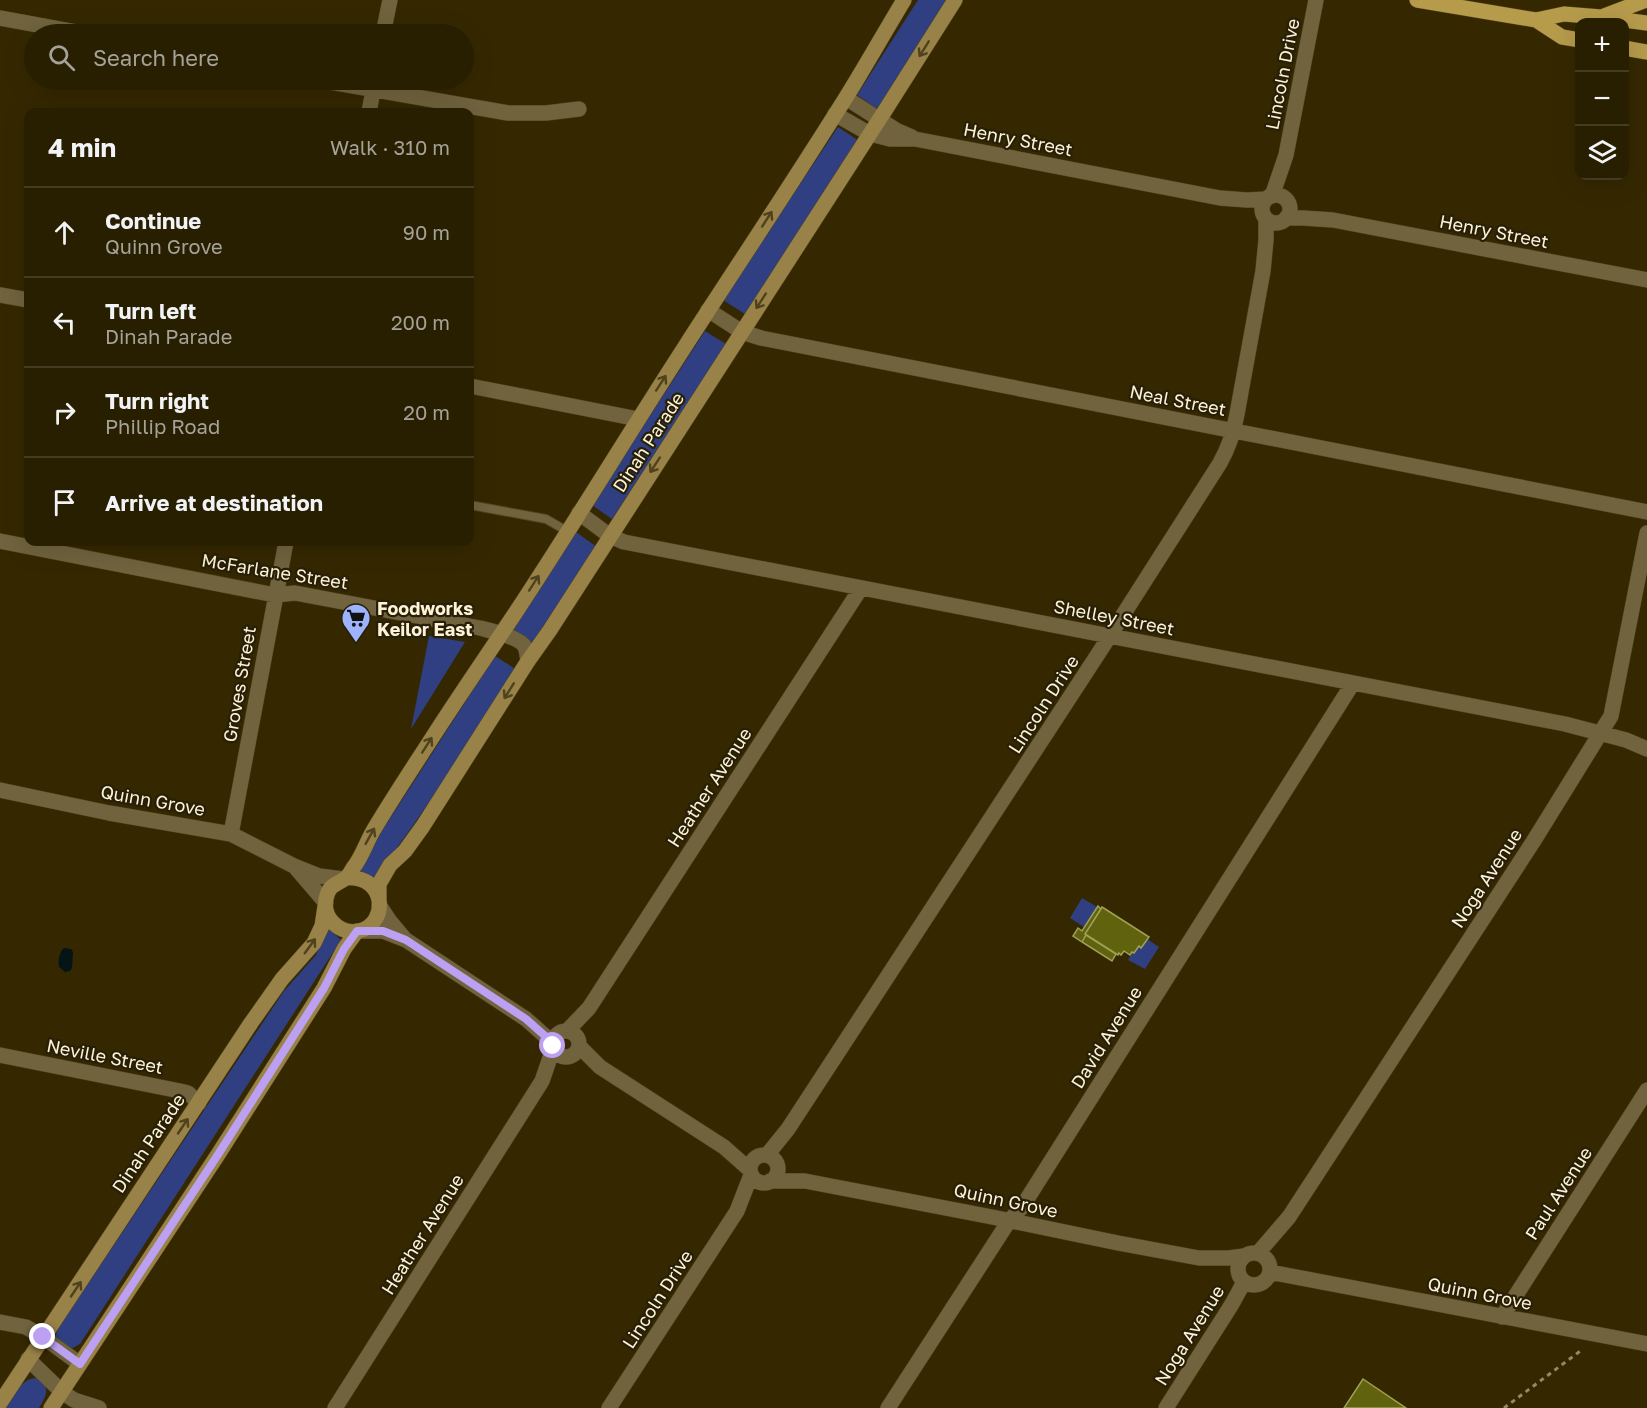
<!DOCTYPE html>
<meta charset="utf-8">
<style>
:root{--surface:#281e00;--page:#30270a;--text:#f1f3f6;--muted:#a5a299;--line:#443c22}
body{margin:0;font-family:"Golos Text",sans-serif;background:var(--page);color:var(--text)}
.controls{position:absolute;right:18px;top:18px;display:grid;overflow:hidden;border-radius:12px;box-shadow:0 6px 24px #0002}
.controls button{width:54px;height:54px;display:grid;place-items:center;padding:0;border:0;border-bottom:2px solid var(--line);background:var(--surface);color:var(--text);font:30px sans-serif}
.stop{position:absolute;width:18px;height:18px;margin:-14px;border:4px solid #bca0f2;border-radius:50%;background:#fff}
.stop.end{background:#bca0f2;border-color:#fff;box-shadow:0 2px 6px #0008}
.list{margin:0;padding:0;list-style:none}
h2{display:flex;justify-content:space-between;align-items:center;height:78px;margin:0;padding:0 24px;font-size:26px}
h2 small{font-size:20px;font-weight:400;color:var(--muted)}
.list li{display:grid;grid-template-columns:39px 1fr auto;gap:18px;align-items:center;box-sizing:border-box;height:90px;padding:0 24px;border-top:2px solid var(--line)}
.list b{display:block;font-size:22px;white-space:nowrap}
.list p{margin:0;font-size:20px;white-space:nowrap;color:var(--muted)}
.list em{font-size:20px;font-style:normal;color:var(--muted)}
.icon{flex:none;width:33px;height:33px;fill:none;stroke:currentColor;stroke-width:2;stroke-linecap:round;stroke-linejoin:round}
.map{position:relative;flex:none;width:1647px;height:1408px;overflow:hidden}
.search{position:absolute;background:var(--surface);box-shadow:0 6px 24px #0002;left:24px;top:24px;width:450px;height:66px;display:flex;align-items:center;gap:15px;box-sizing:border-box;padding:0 21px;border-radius:33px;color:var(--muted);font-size:22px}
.panel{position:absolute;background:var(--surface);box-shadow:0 6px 24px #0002;left:24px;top:108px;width:450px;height:438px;border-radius:12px}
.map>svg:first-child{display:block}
.green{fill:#2f3f81}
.water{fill:#041417}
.building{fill:#61620e;stroke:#9fa155;stroke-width:1.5}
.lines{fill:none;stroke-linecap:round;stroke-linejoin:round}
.lane-casing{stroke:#51441e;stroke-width:10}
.street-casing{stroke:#51441e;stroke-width:16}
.secondary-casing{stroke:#51441e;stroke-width:16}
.primary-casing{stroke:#51441e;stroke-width:16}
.path{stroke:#958966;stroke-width:3;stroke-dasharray:4.5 4.5;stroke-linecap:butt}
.lane{stroke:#70633e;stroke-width:8}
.street{stroke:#70633e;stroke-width:15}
.secondary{stroke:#988247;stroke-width:15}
.primary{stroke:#b69b4b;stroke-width:15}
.oneway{stroke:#4f421d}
.route{stroke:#bca0f2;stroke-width:8}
.labels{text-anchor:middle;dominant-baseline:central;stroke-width:4.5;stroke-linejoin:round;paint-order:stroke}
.street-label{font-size:18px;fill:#fef3d6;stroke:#271f07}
.poi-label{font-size:18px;font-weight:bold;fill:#fef3d6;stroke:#271f07;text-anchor:start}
</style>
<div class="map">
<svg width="1647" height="1408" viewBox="0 0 1647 1408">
<rect width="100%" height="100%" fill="#352800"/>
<path class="green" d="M918 0H950L879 110 857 95Z
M838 127 859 141 745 314 723 300Z
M705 331 726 344 612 519 592 505Z
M576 532 597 547 532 643 510 628Z
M429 636 465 642 411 729Z
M495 656 517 670C470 741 425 812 373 880L360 871 369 851Z
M1082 898 1097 907 1084 927 1070 918Z
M328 928 341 940 80 1344 71 1349 57 1343 55 1337 57 1330 284 991 316 955Z
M1147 939 1159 947 1145 969 1128 960 1133 952 1135 953 1139 946 1141 948Z
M36 1378C52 1385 46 1397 39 1408H6C14 1396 20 1379 36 1378Z"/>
<path class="water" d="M64 948 71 949 73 952 72 968 70 971 65 972 59 967C58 961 59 952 64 948Z"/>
<path class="building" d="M1098 906 1101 909 1085 934 1086 935 1082 942 1073 936 1078 928 1082 931Z
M1102 907 1149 937 1141 948 1139 946 1134 953 1132 952 1130 955 1124 951 1121 955 1119 953 1118 955 1085 934Z
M1086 935 1116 954 1112 961 1082 942Z
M1363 1379 1406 1408H1344Z"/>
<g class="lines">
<g class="lane-casing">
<path id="lane" d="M470 505 546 519 567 531"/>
</g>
<g class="street-casing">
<path id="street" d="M0 18 87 34
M383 34 390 0
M319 80 508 113H546L579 109
M846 98 896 130 912 137
M369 112 375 80
M835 114 870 134 890 139H915L1220 198 1247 200 1266 199
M1262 209a14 14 0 1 1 28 0a14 14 0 1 1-28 0Z
M1272 196 1286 155 1316 0
M1286 218H1303L1333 220 1647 280
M0 295 28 300
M708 310 742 332 761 338 1647 512
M470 386 638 419
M579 513 610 536 624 542 1565 724 1626 740 1647 749
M0 541 275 595 295 593 480 628C491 631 520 637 525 647 527 651 527 657 528 661
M0 790 109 813 231 834 294 866 319 876 343 879
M231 834 286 542
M296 868 326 903
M379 905 389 920 404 938
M359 931H383L406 940 526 1019 553 1043
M553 1044a13 13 0 1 1 26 0a13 13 0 1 1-26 0Z
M567 1031 589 1008 861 588
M579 1046 600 1067 724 1147 750 1170
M0 1055 180 1091 188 1093 199 1103
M750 1169a14 14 0 1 1 28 0a14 14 0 1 1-28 0Z
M767 1155 788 1129 1100 651 1220 463C1229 447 1234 431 1237 414L1263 271 1266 240V219
M770 1181H805L992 1217 1118 1243 1199 1258H1229L1244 1256
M1238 1269a16 16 0 1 1 32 0a16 16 0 1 1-32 0Z
M1258 1253 1289 1217 1533 842 1611 716 1647 533
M1270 1272 1647 1344
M1502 1317 1647 1090
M0 1322 26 1327 43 1337 80 1364
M28 1359 62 1392 74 1400 99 1408
M335 1408 542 1081 553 1049
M609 1408 737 1211 751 1175
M888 1408 1009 1221 1022 1207 1353 683
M1166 1408 1232 1304 1244 1282"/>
</g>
<g class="secondary-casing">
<path id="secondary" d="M346 878C387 875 389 924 359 931 340 935 322 918 326 899 329 884 336 885 346 878 349 875 351 872 353 868 362 857 366 843 373 831 392 799 412 769 432 738 459 696 488 654 516 612 574 524 629 433 686 345 739 263 793 182 845 99 865 67 884 33 904 0
M379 899V884L390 865 405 851 423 826 528 661 550 630 886 109 955 0
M0 1403 251 1023 282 979 314 943 322 926 325 906
M51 1408 219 1153 324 988 344 949 357 931"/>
</g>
<g class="primary-casing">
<path id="primary" d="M1417 0 1536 20 1564 14 1601 17 1647 23
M1604 16 1646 0
M1536 20 1562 37 1580 40
M1624 48 1647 52"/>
</g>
<path class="path" d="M1504 1408 1583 1349"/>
<use href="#lane" class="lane"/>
<use href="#street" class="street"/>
<use href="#secondary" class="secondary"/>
<use href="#primary" class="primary"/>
</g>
<defs><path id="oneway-shaft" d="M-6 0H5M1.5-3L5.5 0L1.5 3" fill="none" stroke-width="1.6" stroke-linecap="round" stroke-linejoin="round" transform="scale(1.5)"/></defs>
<g class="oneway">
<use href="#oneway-shaft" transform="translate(924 49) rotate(122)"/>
<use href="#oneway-shaft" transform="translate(767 219) rotate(-57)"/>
<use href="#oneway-shaft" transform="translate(761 301) rotate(123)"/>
<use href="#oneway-shaft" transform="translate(661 383) rotate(-57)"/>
<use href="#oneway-shaft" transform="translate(655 465) rotate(123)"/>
<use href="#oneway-shaft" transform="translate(534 583) rotate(-57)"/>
<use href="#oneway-shaft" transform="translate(509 691) rotate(122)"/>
<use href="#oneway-shaft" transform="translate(427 745) rotate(-57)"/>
<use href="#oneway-shaft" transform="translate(370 836) rotate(-61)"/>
<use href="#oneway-shaft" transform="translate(310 946) rotate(-54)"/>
<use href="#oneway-shaft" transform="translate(183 1126) rotate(-56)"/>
<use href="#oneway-shaft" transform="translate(76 1289) rotate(-56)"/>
</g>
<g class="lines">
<path class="route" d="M43 1337 80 1364 219 1153 324 988 344 949 357 931H383L406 940 526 1019 553 1043V1046"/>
</g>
<defs>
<g id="supermarket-pin" transform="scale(1.5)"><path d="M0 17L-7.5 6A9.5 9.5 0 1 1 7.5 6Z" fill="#9db4fd" stroke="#271f07"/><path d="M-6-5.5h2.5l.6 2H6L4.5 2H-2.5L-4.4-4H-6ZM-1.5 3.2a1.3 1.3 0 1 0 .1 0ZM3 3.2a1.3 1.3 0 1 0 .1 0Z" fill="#111"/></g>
</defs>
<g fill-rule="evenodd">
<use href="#supermarket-pin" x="356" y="618"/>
</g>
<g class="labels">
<g class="street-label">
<text transform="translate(1282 74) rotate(-79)">Lincoln Drive</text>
<text transform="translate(1018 139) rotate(11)">Henry Street</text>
<text transform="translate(1494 231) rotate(11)">Henry Street</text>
<text transform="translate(1178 400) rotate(11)">Neal Street</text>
<text transform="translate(648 442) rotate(-57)">Dinah Parade</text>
<text transform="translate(275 571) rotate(9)">McFarlane Street</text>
<text transform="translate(1114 617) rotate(11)">Shelley Street</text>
<text transform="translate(239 684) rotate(-80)">Groves Street</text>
<text transform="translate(1043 704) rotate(-57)">Lincoln Drive</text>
<text transform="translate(709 787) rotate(-57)">Heather Avenue</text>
<text transform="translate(153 800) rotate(10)">Quinn Grove</text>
<text transform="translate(1486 878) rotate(-57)">Noga Avenue</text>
<text transform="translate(1106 1037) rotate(-58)">David Avenue</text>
<text transform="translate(105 1056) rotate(11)">Neville Street</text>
<text transform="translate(148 1143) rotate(-56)">Dinah Parade</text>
<text transform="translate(1558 1193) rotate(-57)">Paul Avenue</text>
<text transform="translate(1006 1200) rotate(12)">Quinn Grove</text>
<text transform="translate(422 1234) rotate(-58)">Heather Avenue</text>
<text transform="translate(1480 1293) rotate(11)">Quinn Grove</text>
<text transform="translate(657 1299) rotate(-57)">Lincoln Drive</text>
<text transform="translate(1189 1335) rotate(-58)">Noga Avenue</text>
</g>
<g class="poi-label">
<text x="377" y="608">Foodworks<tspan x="377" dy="21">Keilor East</tspan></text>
</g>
</g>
</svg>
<div class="controls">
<button>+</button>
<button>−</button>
<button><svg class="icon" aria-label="layers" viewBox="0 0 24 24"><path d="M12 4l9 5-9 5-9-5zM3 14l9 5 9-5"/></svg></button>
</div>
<div class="stop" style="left:553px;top:1046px"></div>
<div class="stop end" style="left:43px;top:1337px"></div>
<div class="search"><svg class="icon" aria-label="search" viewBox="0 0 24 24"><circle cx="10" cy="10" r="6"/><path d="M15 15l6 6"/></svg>Search here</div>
<section class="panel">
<h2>4 min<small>Walk · 310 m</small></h2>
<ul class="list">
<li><svg class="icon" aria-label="ahead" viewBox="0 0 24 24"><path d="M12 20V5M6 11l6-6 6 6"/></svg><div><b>Continue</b><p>Quinn Grove</p></div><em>90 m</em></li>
<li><svg class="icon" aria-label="left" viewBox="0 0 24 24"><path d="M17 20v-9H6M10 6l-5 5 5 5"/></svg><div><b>Turn left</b><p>Dinah Parade</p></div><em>200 m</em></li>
<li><svg class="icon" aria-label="right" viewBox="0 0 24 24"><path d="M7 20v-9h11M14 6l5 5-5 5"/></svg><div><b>Turn right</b><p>Phillip Road</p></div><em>20 m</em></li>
<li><svg class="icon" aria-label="arrive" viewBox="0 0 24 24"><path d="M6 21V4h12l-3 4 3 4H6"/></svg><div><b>Arrive at destination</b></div></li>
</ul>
</section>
</div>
